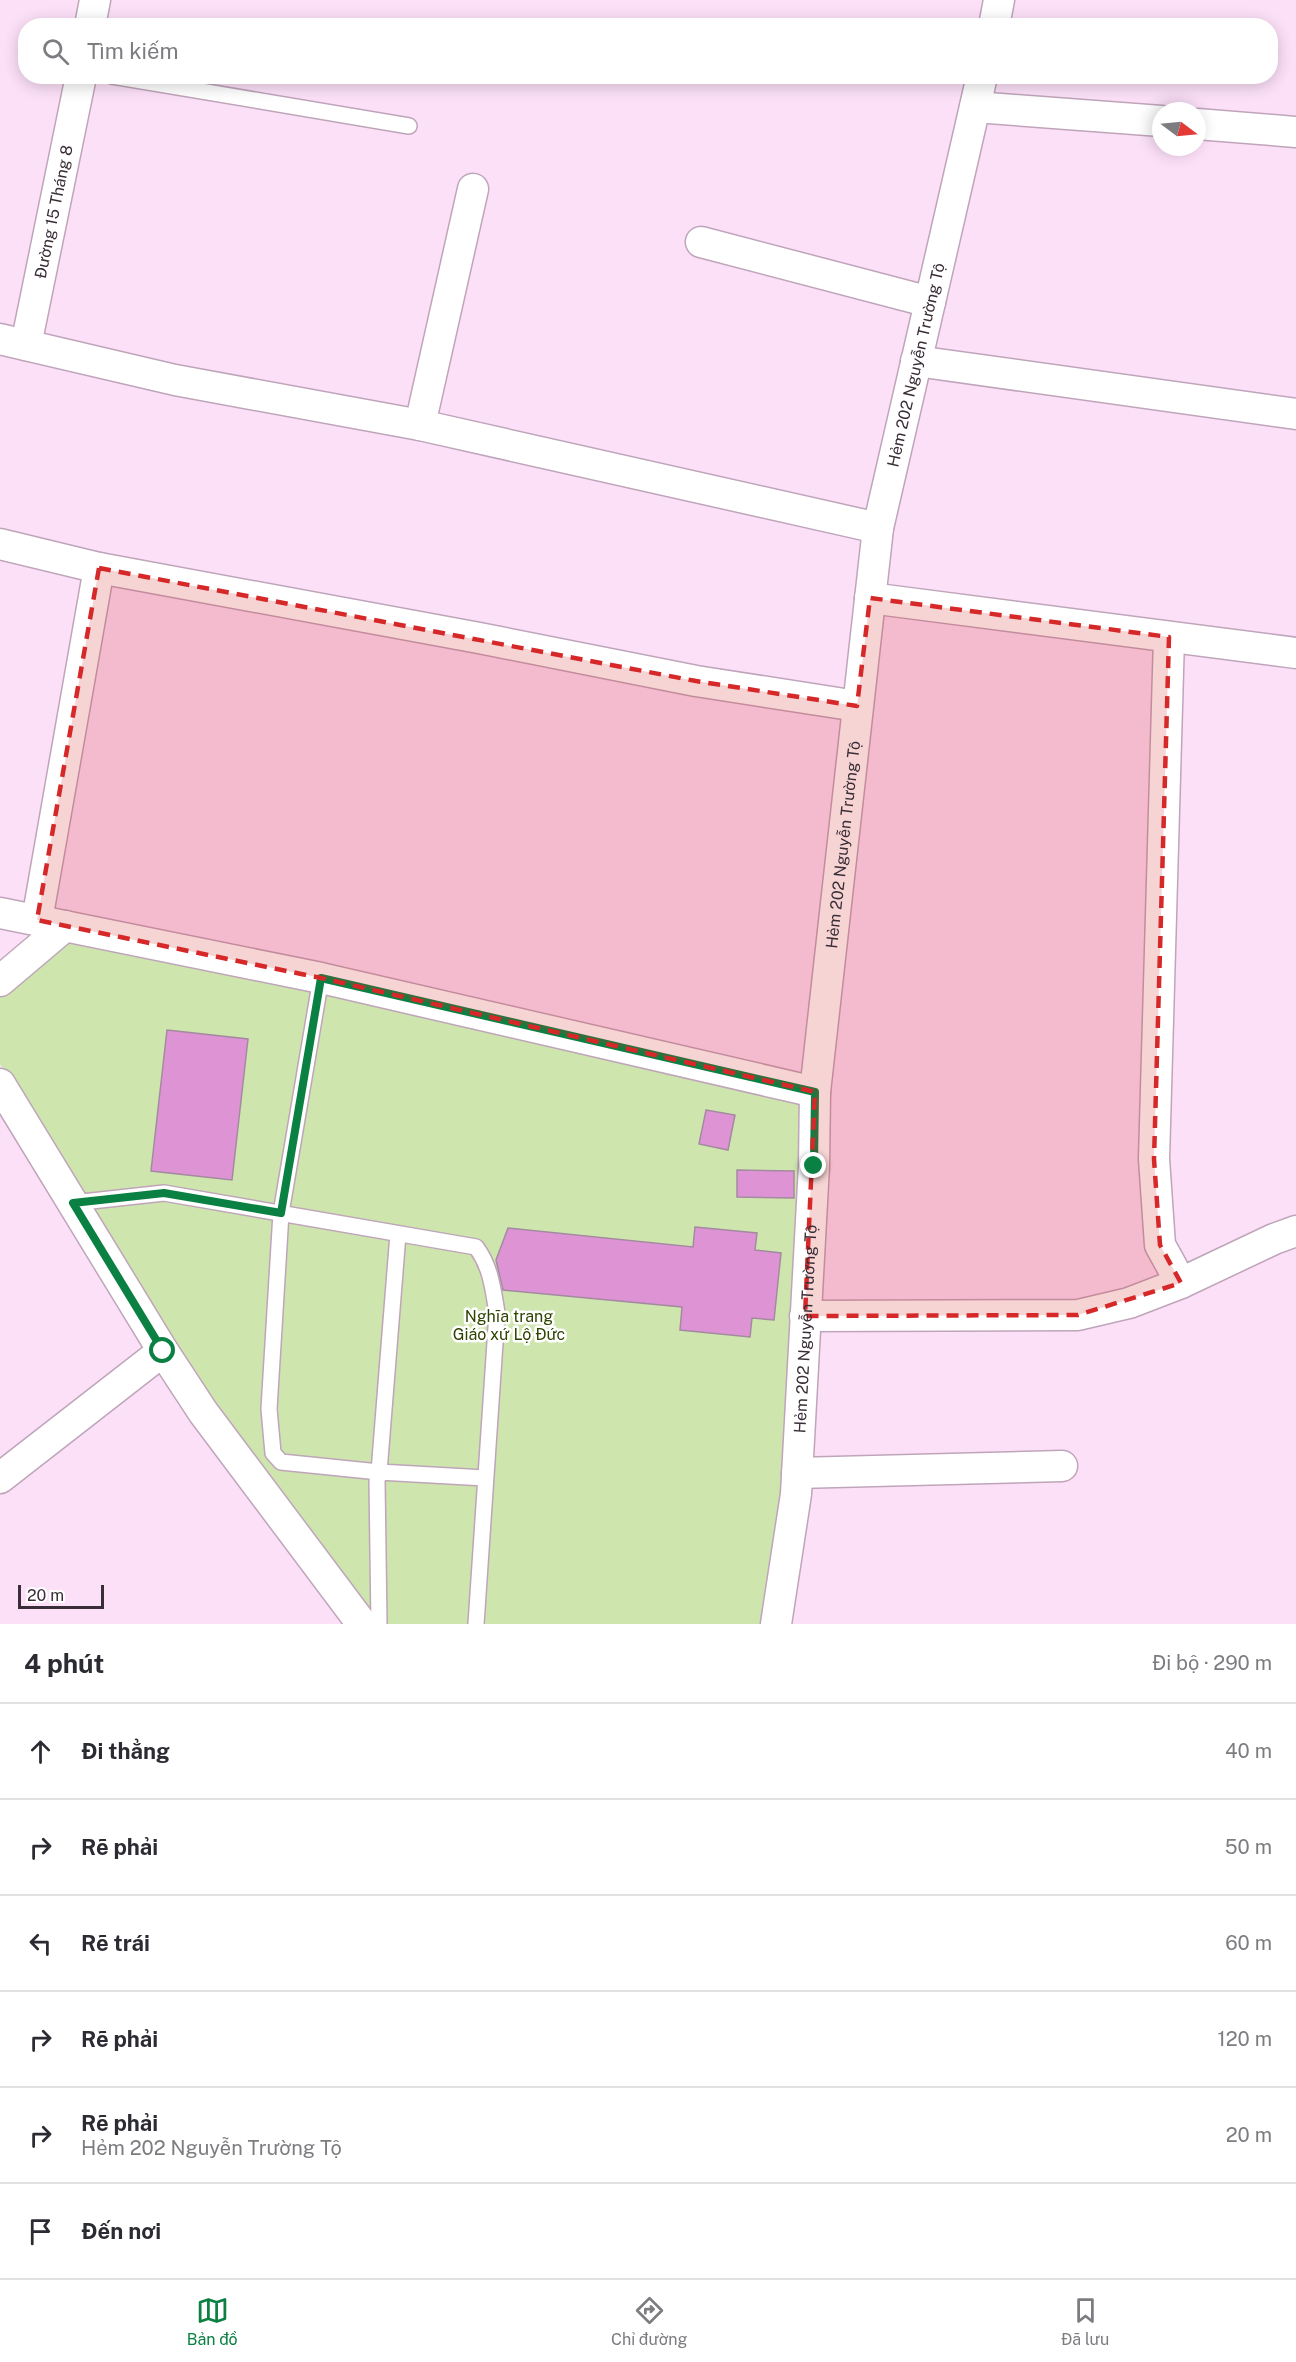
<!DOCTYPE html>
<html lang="vi">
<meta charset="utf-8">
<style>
:root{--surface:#fff;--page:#f2f2f3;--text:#2b2b33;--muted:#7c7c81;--line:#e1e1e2;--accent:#0b8043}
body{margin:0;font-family:"Public Sans",sans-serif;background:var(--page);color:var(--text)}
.compass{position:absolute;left:1152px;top:102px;width:54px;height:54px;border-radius:50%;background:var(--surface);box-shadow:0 3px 15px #0003;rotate:106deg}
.scale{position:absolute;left:18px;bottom:15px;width:86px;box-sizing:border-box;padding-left:6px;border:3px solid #392e37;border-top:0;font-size:16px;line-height:21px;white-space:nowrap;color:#392e37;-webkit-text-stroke:4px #fff;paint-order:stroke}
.stop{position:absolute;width:18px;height:18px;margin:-14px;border:4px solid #0b8043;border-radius:50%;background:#fff}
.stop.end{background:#0b8043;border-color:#fff;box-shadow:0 2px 6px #0008}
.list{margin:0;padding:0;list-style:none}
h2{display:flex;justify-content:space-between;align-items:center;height:78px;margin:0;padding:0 24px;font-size:26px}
h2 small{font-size:20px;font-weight:400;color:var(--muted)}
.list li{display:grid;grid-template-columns:39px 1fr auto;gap:18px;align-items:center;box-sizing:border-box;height:96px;padding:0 24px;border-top:2px solid var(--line)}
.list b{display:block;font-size:22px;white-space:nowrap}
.list p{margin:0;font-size:20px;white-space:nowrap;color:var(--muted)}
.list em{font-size:20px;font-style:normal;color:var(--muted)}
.icon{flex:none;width:33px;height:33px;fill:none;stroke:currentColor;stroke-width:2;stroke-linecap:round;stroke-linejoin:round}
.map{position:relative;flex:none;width:1296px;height:1624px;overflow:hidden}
.search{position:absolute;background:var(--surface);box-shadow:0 3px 15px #0003;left:18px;right:18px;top:18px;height:66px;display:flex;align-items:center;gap:15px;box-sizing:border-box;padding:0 21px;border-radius:24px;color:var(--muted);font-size:22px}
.sheet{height:654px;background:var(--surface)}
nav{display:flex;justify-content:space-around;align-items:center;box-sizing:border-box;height:84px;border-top:2px solid var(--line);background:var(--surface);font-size:16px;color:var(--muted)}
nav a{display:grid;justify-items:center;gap:3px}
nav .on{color:var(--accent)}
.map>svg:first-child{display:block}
.green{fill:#cee5ad}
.building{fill:#de94d4;stroke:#a48aa0;stroke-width:1.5}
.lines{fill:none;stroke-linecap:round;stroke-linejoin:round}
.service-casing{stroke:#bfa5ba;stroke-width:18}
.minor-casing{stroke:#bfa5ba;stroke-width:33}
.service{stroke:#fff;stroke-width:15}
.minor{stroke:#fff;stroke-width:30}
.route{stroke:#0b8043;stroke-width:8}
.marked{fill:#d62828;fill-opacity:0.2;stroke:#d62828;stroke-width:4.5;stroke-dasharray:12 8;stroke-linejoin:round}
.labels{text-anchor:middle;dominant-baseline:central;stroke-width:5;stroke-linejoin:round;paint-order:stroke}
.street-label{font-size:16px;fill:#392e37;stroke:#fff}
.park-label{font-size:16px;fill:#304300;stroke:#fff}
</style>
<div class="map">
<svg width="1296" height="1624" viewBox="0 0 1296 1624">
<rect width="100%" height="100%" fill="#fce0f8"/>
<path class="green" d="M69 937 805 1101 786 1492 766 1624H375L171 1345 0 1064V994Z"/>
<path class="building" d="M167 1030 248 1039 232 1180 151 1171Z
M706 1110 735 1115 728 1150 699 1144Z
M737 1170 794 1171V1198L737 1197Z
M695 1227 757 1233 755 1250 781 1253 774 1320 752 1318 750 1337 680 1330 682 1307 503 1290 496 1260 508 1228 693 1247Z"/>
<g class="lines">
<g class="service-casing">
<path id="service" d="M112 76 409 126
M321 978 281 1213 269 1409 273 1453 281 1462 379 1472 398 1234
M73 1203 164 1193 476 1247C491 1267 493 1289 497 1313L476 1624
M379 1624 377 1481 379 1472 485 1478"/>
</g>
<g class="minor-casing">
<g id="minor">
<path d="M90 26 95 0"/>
<path d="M994 26 999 0"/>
<path d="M975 107 1161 121"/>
<path d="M1197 124 1296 132"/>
<path d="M701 242 930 302"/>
<path d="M0 339 175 380 420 425 878 528"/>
<path id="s1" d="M26 345 81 76"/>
<path d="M916 361 1296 414"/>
<path d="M420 425 473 189"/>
<path d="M0 544 99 568 479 638 696 681 857 706"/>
<path d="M870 598 1296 653"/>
<path d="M1169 637 1154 1159 1160 1245 1181 1283 1274 1239 1296 1231"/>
<path d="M0 913 321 978 815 1092"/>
<path d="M37 920 99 568"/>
<path d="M0 981 65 926"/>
<path d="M0 1084 163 1351 203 1412 362 1624"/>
<path d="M805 1316 1078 1315 1129 1303 1181 1283"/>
<path d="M797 1473 1062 1466"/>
<path d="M0 1478 163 1351"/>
<path id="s2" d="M776 1624 796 1494 814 1166 815 1092 878 528 982 76"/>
</g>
</g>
<use href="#service" class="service"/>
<use href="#minor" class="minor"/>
</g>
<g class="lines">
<path class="route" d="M163 1351 73 1203 164 1193 281 1213 321 978 815 1092 814 1166"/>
</g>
<path class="marked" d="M99 568 696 681 857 706 870 598 1169 637 1154 1159 1160 1245 1181 1283 1078 1315 805 1316 815 1092 321 978 37 920Z"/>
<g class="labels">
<g class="street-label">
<text stroke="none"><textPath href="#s1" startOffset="136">Đường 15 Tháng 8</textPath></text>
<text stroke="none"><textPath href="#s2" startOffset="1269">Hẻm 202 Nguyễn Trường Tộ</textPath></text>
<text stroke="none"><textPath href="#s2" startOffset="783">Hẻm 202 Nguyễn Trường Tộ</textPath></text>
<text stroke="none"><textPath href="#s2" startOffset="297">Hẻm 202 Nguyễn Trường Tộ</textPath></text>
</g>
<g class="park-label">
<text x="509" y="1316">Nghĩa trang<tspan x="509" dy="18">Giáo xứ Lộ Đức</tspan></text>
</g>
</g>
</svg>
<svg class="compass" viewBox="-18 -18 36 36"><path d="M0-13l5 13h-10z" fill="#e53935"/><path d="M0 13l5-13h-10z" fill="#7c7c81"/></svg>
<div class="scale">20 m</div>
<div class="stop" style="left:163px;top:1351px"></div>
<div class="stop end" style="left:814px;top:1166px"></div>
<div class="search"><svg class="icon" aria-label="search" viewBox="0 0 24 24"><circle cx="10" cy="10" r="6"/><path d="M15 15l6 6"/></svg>Tìm kiếm</div>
</div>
<section class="sheet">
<h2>4 phút<small>Đi bộ · 290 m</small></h2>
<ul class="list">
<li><svg class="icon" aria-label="ahead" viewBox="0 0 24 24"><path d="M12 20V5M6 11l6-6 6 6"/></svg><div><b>Đi thẳng</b></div><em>40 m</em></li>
<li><svg class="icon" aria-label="right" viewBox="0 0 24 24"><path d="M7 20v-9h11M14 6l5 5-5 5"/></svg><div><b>Rẽ phải</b></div><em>50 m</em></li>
<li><svg class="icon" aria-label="left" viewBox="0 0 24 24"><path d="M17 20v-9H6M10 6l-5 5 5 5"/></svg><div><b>Rẽ trái</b></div><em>60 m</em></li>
<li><svg class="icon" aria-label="right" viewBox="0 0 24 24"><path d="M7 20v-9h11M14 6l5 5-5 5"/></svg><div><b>Rẽ phải</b></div><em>120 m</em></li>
<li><svg class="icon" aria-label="right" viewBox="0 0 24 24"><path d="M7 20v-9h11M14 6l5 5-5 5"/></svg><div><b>Rẽ phải</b><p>Hẻm 202 Nguyễn Trường Tộ</p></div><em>20 m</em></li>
<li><svg class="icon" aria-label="arrive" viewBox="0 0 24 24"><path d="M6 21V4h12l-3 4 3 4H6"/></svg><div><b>Đến nơi</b></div></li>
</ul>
</section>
<nav>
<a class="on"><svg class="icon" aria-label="map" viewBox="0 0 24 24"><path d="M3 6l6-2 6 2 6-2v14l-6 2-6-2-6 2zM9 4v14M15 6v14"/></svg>Bản đồ</a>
<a><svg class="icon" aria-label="directions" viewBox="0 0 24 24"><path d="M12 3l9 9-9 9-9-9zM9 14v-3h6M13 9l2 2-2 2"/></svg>Chỉ đường</a>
<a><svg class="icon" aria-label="saved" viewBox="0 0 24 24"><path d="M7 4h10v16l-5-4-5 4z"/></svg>Đã lưu</a>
</nav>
